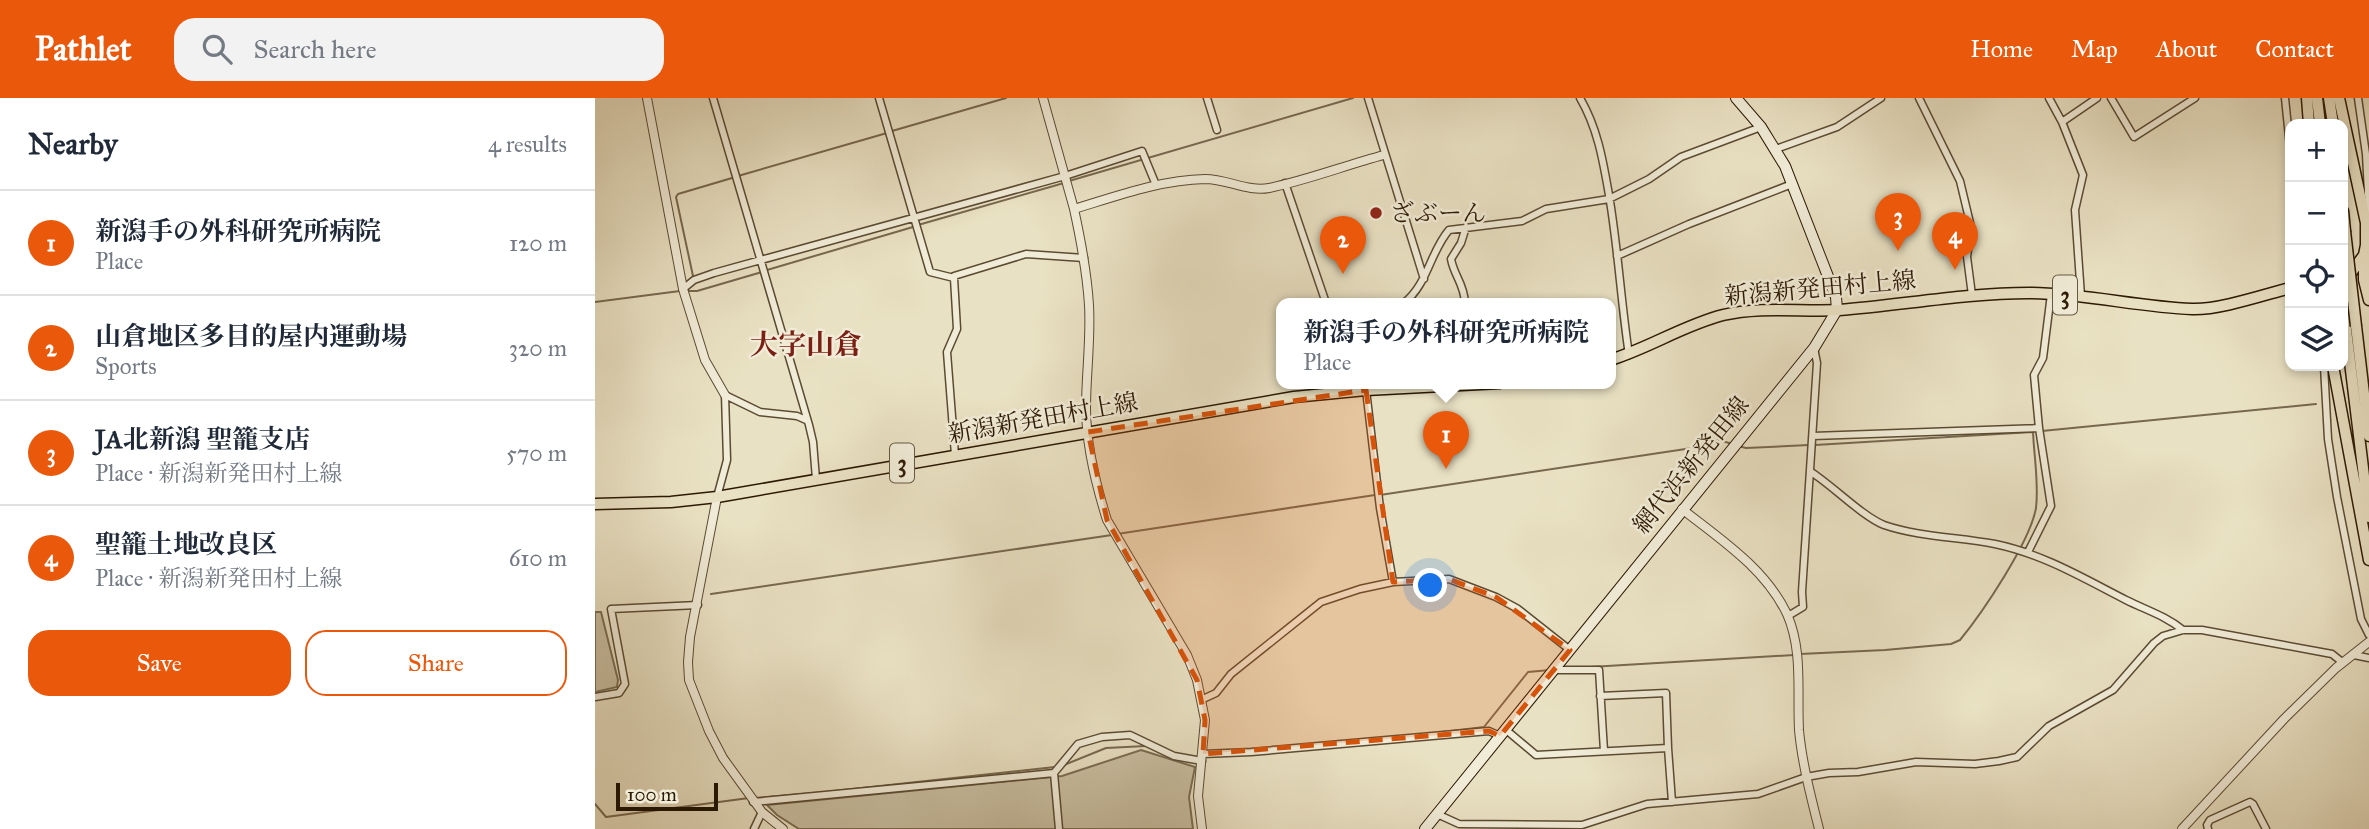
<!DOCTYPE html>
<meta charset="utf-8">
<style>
:root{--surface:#fff;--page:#f2f2f3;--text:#1f2937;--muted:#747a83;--line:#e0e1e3;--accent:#ea580c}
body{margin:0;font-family:"IM FELL Great Primer","Noto Serif JP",serif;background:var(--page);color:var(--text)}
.controls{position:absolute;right:21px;top:21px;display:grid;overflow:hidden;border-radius:14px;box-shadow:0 4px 10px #0003}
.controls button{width:63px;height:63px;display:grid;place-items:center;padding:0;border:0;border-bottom:2px solid var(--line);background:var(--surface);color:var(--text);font:35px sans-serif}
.scale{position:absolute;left:21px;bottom:18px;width:102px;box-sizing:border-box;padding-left:7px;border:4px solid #2c1903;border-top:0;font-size:19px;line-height:24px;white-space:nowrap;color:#2c1903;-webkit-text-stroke:5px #f1ecd8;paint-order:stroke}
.you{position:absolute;left:836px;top:488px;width:24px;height:24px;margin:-18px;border:5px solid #fff;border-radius:50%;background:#1a73e8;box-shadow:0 0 0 10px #1a73e833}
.badge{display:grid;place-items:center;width:46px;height:46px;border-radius:50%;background:var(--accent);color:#fff;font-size:23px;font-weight:700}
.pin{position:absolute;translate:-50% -58px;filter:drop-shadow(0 2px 4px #0008)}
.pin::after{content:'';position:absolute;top:37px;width:24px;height:21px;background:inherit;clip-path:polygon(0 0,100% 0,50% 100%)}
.popup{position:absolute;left:681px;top:200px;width:340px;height:91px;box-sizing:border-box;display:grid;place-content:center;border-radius:14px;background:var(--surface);filter:drop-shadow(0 2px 5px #0005);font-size:23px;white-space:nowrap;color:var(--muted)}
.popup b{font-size:26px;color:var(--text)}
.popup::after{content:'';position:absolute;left:50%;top:100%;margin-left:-14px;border:14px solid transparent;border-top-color:var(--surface)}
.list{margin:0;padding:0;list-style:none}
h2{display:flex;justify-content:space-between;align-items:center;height:91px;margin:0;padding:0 28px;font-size:30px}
h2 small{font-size:23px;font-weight:400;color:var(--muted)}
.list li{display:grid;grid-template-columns:46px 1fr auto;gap:21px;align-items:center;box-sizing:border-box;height:105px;padding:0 28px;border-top:2px solid var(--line)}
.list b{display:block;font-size:26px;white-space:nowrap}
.list p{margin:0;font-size:23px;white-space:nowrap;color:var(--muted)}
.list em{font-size:23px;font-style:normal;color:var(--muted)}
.actions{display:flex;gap:14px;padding:21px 28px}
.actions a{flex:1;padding:16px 0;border:2px solid var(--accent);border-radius:21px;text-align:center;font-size:24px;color:var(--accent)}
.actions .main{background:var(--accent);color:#fff}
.icon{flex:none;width:38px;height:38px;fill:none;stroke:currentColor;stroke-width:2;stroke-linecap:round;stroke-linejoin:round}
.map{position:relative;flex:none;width:1774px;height:731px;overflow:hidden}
header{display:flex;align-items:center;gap:42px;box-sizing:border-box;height:98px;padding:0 35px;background:var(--accent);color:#fff}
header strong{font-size:33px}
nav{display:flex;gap:38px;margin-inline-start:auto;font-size:24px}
.search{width:490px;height:63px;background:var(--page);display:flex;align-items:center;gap:18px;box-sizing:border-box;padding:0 24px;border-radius:21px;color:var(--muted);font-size:26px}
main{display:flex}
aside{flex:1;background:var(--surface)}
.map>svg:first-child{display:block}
.green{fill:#c9bfa2;stroke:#7a6c52;stroke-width:2}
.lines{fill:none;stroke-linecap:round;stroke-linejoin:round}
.stream{stroke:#77684f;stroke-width:2}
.minor-casing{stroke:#5b4b33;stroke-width:9}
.tertiary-casing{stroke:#5b4b33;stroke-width:10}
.secondary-casing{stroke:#2c1903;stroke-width:12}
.primary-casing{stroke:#2c1903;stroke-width:13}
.trunk-casing{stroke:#2c1903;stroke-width:13}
.minor{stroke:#f1ecd8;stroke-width:6}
.tertiary{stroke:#f1ecd8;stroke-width:8}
.secondary{stroke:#f1ecd8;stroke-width:10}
.primary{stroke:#e9e1c3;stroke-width:10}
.trunk{stroke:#e9e1c3;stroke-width:10}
.trunk-bridge-casing{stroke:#2c1903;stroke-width:13;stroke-linecap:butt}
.trunk-bridge{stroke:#e9e1c3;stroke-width:10}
.marked{fill:#d5530b;fill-opacity:0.2;stroke:#d5530b;stroke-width:5;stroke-dasharray:14 9;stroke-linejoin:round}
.poi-dot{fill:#8f2418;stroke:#f1ecd8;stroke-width:2.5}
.labels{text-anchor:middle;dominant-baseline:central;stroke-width:5;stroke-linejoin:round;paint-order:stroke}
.shield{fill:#f1ecd8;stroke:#675843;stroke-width:2}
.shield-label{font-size:23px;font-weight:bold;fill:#2c1903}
.poi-label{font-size:24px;fill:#2c1903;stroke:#f1ecd8;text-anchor:start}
.street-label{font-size:24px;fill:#2c1903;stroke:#f1ecd8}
.quarter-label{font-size:28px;font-weight:bold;fill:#7a1f14;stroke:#f1ecd8}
</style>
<header>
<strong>Pathlet</strong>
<div class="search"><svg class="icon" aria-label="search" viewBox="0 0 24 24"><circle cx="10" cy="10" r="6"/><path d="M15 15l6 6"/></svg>Search here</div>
<nav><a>Home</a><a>Map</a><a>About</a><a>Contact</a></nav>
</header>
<main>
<aside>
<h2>Nearby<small>4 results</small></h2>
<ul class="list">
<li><span class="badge">1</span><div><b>新潟手の外科研究所病院</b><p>Place</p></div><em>120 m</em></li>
<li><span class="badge">2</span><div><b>山倉地区多目的屋内運動場</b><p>Sports</p></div><em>320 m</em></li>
<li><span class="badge">3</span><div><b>JA北新潟 聖籠支店</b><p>Place · 新潟新発田村上線</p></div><em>570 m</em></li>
<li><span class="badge">4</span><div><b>聖籠土地改良区</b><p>Place · 新潟新発田村上線</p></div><em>610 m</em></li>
</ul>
<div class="actions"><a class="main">Save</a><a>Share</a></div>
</aside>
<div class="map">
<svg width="1774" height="731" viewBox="0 0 1774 731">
<rect width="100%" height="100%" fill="#e9e1c3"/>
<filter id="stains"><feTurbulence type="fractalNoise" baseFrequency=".00286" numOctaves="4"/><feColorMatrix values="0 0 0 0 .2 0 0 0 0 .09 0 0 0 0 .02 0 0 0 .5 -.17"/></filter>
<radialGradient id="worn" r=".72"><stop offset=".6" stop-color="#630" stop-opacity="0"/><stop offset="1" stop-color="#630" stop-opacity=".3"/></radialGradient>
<path class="green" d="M0 514H6L23 582 22 589 0 594Z
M546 652 600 669 594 699 598 731H204L182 717 172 707 467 678Z"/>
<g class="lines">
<path class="stream" d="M297 33 411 0
M143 78 292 35
M474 83 758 0
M323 127 469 85
M172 172 318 129
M98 178 81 99 83 96 137 80
M91 193H102L167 174
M0 204 85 193
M1447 333 1721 306
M1220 347 1437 334
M1143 348 1151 350 1214 347
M785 397 1104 349 1123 342 1138 346
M522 436 780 397
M116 496 517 437
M1205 556 1290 552 1356 546 1365 542C1388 514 1435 444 1441 410 1444 386 1439 358 1438 334
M995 569 1199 557
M830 636 889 629 933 574 955 572
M469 667 511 650 551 648
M160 700 230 694 460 669
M0 706 11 719 154 700"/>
<g class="minor-casing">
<path id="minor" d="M118 0 214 327 218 344 221 381
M284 0 335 174 359 180V178L431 156 489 160
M612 0 622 32
M773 0 829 181
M985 0C1003 31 1008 63 1014 97 1023 150 1026 204 1034 257
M1324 0 1365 83 1376 129 1372 159 1377 197
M1454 0 1467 24 1488 77 1480 112 1486 198
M1516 0 1539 39 1600 0
M1690 0 1695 49
M1763 0 1771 56 1774 115
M1467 24 1502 0
M1181 51 1242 29 1286 0
M690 85 731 205
M1022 158 1094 126 1197 86
M359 180 362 231 352 254 360 357
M88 191 99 182 119 175 470 78 547 53 561 87
M809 205C833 186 835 154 854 132L927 123 951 111 1014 101 1054 81 1086 59 1166 29
M870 205C869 185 859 178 856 161L866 145 871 129
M1729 268 1733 341 1742 399 1766 521 1774 537
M767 285 771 292 785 410 798 484
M130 297 165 314 202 318 211 322
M1218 338 1444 330
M1216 374C1238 388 1267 418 1289 427 1324 439 1364 439 1400 446 1448 456 1488 480 1531 502 1551 512 1571 518 1588 532
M122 399 132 362 130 297
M1433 454 1456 408 1444 330 1439 277 1448 260 1456 196
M1193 518 1208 509 1207 494 1222 265 1219 250
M1759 557 1774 560
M960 569 964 572H1004L1009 653
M1005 598 1071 595 1073 650
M0 599 24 595 30 586 16 511 103 507
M608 601 621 595 636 576 726 504 765 491 798 484 854 481 901 499 923 511 975 552
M910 631 941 657 1073 650 1077 704
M608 656 656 654 894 633 905 638
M158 704 459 675
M842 716 864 726 987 727 1052 706 1163 696 1211 679 1234 675 1263 674 1321 664 1380 666 1404 663 1422 659 1454 628 1518 592 1559 545 1568 538 1588 532H1607L1737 556 1747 564
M159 731 167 714
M464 731 459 675 483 646 507 639 535 637 579 658 607 663
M1613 731 1612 727 1615 722 1655 704 1658 706 1671 731"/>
</g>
<g class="tertiary-casing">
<path id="tertiary" d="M52 0 88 191 110 262 130 297
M448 0 479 111
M122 399 95 539 93 564 94 582 114 633 128 660 167 714 188 731
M1087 411C1125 441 1170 470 1192 516 1208 552 1202 593 1204 632 1207 665 1216 699 1224 731
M607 731 603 698 610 622 602 582 592 557 512 422C501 387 491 347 491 310 491 276 496 242 494 207 492 175 486 143 479 111 522 98 565 82 610 81 632 81 653 94 674 90 713 82 751 67 789 57
M1587 731 1689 621 1741 570 1774 544"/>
</g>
<g class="secondary-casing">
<path id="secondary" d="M830 731 1219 250 1242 212 1241 199 1190 68 1166 29 1141 0"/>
</g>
<g class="primary-casing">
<path id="primary" d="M1015 262C1054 250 1089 227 1128 217 1167 208 1205 214 1244 212 1308 207 1370 195 1434 195 1489 195 1543 209 1597 211 1624 212 1668 197 1695 190
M0 406 76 404 122 399 699 299 771 292 905 285"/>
</g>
<g class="trunk-casing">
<path id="trunk" d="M1712 0 1714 26
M1722 0 1725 26
M1734 0 1738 26
M1744 0 1771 125V145L1774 155
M1748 113 1750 133
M1769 157V182L1774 202
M1748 186 1769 157 1771 147
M1748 207 1774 419
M1761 228 1774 338
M1738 268 1774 462"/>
</g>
<use href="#minor" class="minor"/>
<use href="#tertiary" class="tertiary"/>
<use href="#secondary" class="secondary"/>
<use href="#primary" class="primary"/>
<use href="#trunk" class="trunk"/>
<g class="trunk-bridge-casing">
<path id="trunk-bridge" d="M1750 133 1761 228"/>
</g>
<use href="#trunk-bridge" class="trunk-bridge"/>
</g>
<path class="marked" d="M771 292 798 484 854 481 901 499 975 552 905 638 894 633 608 656 610 622 602 582 512 422 493 334Z"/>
<circle class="poi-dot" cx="781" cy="115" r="7"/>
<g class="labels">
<g class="shield">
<rect x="1458" y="177.5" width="24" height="39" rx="5"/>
<rect x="295" y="345.5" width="24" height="39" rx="5"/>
</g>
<g class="shield-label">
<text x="1470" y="197">3</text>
<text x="307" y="365">3</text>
</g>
<g class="poi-label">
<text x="795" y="115">ざぶーん</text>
</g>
<g class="street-label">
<text transform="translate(1225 190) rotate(-5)">新潟新発田村上線</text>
<text transform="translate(448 320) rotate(-10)">新潟新発田村上線</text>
<text transform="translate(1096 367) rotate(-51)">網代浜新発田線</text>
</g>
<g class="quarter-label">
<text x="211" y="246">大字山倉</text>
</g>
</g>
<rect width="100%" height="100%" filter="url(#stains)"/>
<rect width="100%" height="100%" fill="url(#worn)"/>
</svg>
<div class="controls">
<button>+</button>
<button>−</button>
<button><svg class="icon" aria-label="locate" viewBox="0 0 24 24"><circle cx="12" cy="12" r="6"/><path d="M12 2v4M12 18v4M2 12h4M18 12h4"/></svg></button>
<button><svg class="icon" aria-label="layers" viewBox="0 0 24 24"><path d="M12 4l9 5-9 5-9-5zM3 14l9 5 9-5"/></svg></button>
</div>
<div class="scale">100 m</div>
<div class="you"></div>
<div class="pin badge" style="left:851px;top:371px">1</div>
<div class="popup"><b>新潟手の外科研究所病院</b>Place</div>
<div class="pin badge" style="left:748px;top:176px">2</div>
<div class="pin badge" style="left:1303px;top:153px">3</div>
<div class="pin badge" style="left:1360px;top:172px">4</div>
</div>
</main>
